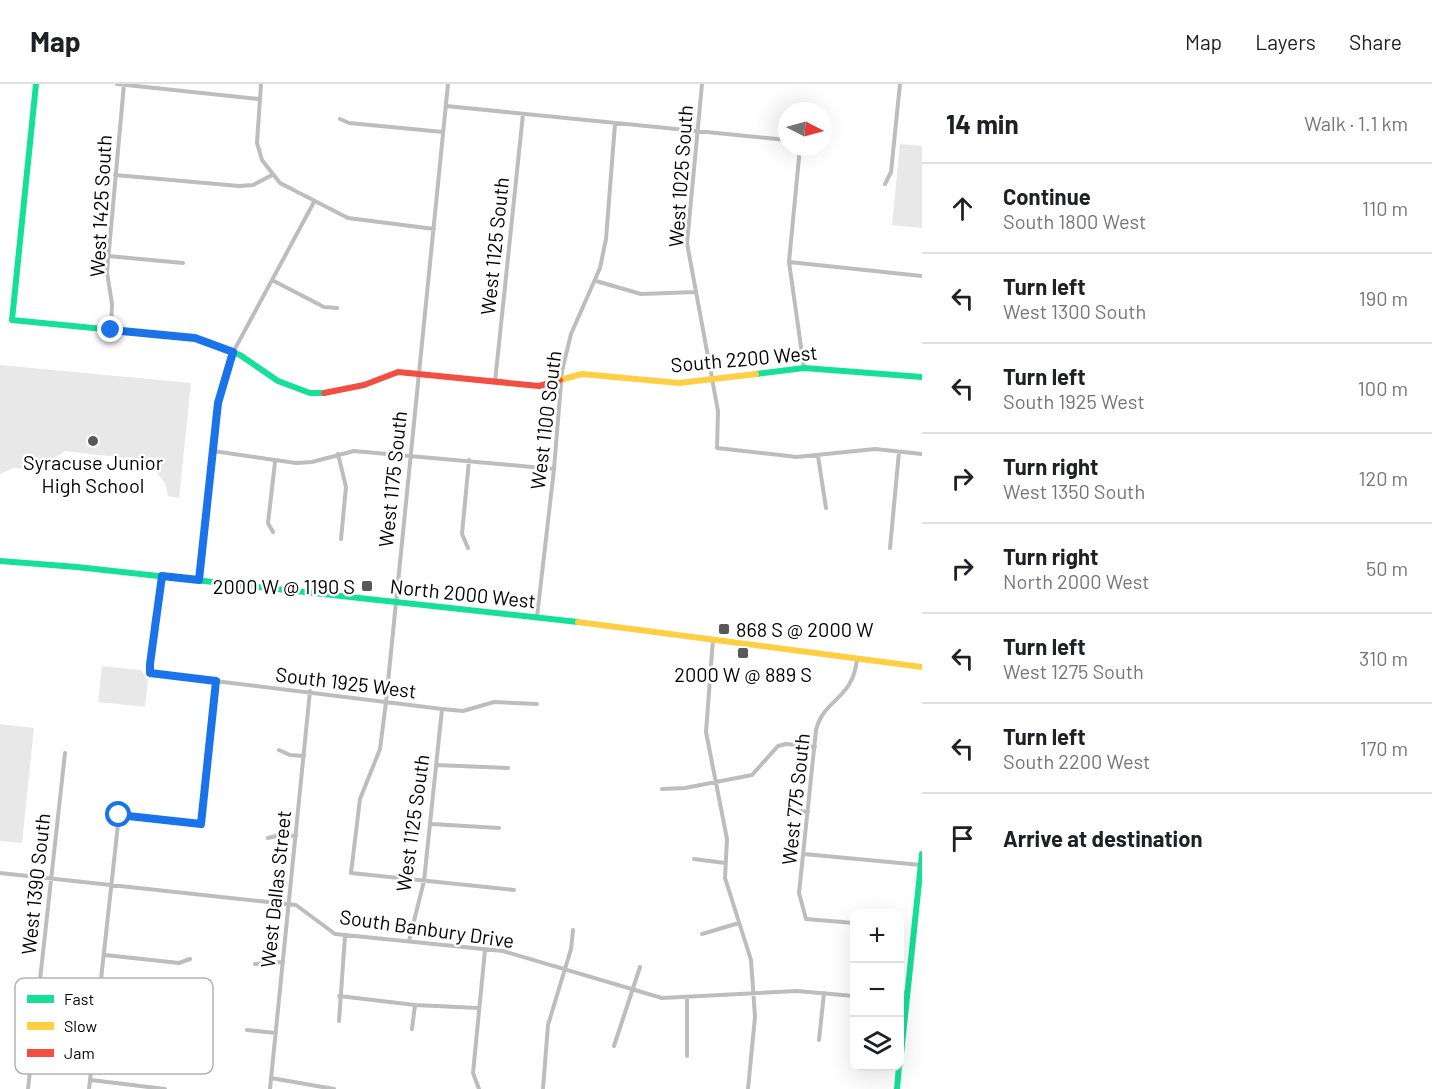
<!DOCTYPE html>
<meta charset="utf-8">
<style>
:root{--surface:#fff;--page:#f2f2f2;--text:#202124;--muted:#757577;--line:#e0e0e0}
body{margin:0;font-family:Barlow,sans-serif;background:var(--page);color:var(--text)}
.controls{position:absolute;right:18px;bottom:18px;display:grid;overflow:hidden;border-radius:12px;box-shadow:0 6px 24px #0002}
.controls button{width:54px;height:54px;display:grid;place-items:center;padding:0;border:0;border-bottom:2px solid var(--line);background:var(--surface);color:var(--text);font:30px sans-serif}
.compass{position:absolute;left:778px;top:18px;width:54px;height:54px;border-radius:50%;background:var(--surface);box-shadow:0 6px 24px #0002;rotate:96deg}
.stop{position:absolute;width:18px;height:18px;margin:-14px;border:4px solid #1a73e8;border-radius:50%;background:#fff}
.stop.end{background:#1a73e8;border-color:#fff;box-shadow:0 2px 6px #0008}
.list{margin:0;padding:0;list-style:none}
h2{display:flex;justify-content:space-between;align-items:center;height:78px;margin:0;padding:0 24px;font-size:26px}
h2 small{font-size:20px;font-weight:400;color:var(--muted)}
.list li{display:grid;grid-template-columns:39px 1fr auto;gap:18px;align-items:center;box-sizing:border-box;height:90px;padding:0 24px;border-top:2px solid var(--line)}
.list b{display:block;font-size:22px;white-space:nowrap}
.list p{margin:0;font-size:20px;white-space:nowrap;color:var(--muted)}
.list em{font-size:20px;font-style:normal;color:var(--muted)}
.icon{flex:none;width:33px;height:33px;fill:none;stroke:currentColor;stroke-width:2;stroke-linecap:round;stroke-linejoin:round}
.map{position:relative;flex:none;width:922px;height:1005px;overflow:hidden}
header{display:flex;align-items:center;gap:36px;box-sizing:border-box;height:84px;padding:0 30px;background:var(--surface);border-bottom:2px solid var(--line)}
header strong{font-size:28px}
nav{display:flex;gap:33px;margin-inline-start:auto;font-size:21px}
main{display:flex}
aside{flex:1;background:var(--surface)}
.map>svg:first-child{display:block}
.green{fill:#e8e8e8}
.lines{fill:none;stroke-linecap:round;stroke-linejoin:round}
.street{stroke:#bdbdbd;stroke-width:4}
.fast{stroke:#16e098;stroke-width:6}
.slow{stroke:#ffcf43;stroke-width:6}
.jam{stroke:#f24e42;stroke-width:6}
.route{stroke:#1a73e8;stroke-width:8}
.poi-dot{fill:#595959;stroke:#fff;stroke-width:2}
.labels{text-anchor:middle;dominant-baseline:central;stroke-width:5;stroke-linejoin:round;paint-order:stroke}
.street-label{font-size:20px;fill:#000;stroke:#fff}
.poi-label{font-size:20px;fill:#000;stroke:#fff}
.key{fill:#fff;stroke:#b2b2b2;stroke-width:1.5}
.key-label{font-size:16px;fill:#000}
</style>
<header>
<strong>Map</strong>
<nav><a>Map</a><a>Layers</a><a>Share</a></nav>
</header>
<main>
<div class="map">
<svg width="922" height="1005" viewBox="0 0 922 1005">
<rect width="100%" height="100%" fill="#fff"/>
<path class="green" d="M900 60 922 62V144L892 141Z
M0 281 191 299 179 414 168 412 165 399 150 380 141 388 125 374 65 367 37 385 13 384 0 390Z
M102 582 141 586 148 596 145 623 98 618Z
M0 640 34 644 22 759 0 757Z"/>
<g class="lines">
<path class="street" d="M117 0 259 15
M261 0 257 59 262 76 280 99 348 134 434 145
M448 0 386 618 380 665 360 715 351 789 514 806
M702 0 687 159 718 327 717 364 797 373 875 365 922 370
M446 22 787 56
M340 35 349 39 443 48
M800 63 789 178 804 284
M115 91 239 102 253 101 272 91
M885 100 891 88 900 0
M108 172 183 179
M789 178 922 192
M272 196 324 223 337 224
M596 197 641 210 695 208
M111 246 112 220 107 188 124 0
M495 298 523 30
M213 367 296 379 312 378 354 367 554 385
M338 370 346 403 341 455
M818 372 826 424
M273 448 268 439 275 378
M468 464 462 450 469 376
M890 464 899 368
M162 493 154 535 150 589 442 625 463 627 494 618 537 620
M199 496 218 319 230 274 314 118
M537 533 554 385 562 287 571 250 600 184 606 155 615 40
M713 555 706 648 727 755 725 794 751 876 755 933 748 1005
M279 666 290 671 304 672
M436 681 508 684
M662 705 685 704 752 691 778 662 786 660 815 663
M791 726 808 728
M431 740 499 744
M268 754 280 751 296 752
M804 770 921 781
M694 775 725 779
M0 789 296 821 335 850 503 867 662 914 797 907 854 912
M854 839 806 835 799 809 816 646C824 614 853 616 857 575
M702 850 739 839
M409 857 424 797 442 625
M105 871 179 879 190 875
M255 880 283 878
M900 908 907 909
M339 912 415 921 478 924
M98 933 182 942
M339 937 345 852
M412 945 415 921
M247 946 276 949
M819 956 824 909
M614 962 640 883
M687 972V914
M271 994 334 1005
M91 996 165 1005
M28 1005 65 669
M89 1005 119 731 201 740 216 597
M270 1005 310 607
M479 1005 473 989 485 866
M543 1005 548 941 571 865 573 846"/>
<path class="fast" d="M36 0 12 236 195 254 240 271 278 297 310 309H324
M756 290 804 284 922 293
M0 477 77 483 578 538
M900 980 922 770
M897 1005 899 982"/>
<path class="slow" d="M560 296 582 290 679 299 756 290
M578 538 922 583"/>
<path class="jam" d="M324 309 364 301 398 288 539 302 560 296"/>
</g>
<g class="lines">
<path class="route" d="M111 246 195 254 233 268 218 319 199 496 162 492 150 580V589L216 597 201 740 119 731"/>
</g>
<g class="poi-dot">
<circle cx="93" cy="357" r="6"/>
<rect x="361" y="496" width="12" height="12" rx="3"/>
<rect x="718" y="539" width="12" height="12" rx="3"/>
<rect x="737" y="563" width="12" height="12" rx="3"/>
</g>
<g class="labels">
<g class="street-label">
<text transform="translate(680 92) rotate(-86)">West 1025 South</text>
<text transform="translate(100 122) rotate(-87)">West 1425 South</text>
<text transform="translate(494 162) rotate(-84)">West 1125 South</text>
<text transform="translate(744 274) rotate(-5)">South 2200 West</text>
<text transform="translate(545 336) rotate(-83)">West 1100 South</text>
<text transform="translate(392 395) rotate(-84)">West 1175 South</text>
<text transform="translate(463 509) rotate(6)">North 2000 West</text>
<text transform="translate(346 598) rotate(7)">South 1925 West</text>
<text transform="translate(795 715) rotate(-84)">West 775 South</text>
<text transform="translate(412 739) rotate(-82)">West 1125 South</text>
<text transform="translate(35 800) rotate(-84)">West 1390 South</text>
<text transform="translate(275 805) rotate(-84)">West Dallas Street</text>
<text transform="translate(427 844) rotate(8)">South Banbury Drive</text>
</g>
<g class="poi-label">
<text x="93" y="378">Syracuse Junior<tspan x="93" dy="23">High School</tspan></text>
<text x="355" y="502" text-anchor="end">2000 W @ 1190 S</text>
<text x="736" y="545" text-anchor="start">868 S @ 2000 W</text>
<text x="743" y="590">2000 W @ 889 S</text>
</g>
</g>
<rect x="15" y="894" width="198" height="96" rx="9" class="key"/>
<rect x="27" y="911" width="27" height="8" fill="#16e098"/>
<rect x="27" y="938" width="27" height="8" fill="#ffcf43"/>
<rect x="27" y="965" width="27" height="8" fill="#f24e42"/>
<g class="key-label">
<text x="64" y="921">Fast</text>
<text x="64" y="948">Slow</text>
<text x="64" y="975">Jam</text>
</g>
</svg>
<div class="controls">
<button>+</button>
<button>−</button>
<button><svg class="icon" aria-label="layers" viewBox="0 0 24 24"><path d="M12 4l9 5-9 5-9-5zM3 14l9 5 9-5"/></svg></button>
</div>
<svg class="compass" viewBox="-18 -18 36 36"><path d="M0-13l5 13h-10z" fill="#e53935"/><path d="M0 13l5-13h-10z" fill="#757577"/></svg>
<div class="stop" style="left:119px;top:731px"></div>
<div class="stop end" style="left:111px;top:246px"></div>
</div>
<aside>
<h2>14 min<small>Walk · 1.1 km</small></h2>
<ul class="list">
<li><svg class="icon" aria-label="ahead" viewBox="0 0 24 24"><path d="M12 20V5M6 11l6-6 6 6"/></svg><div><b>Continue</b><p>South 1800 West</p></div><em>110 m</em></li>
<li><svg class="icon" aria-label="left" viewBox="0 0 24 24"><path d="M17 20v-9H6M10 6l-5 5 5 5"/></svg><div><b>Turn left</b><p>West 1300 South</p></div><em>190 m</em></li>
<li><svg class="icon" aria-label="left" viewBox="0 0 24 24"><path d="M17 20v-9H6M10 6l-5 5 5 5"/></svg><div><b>Turn left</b><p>South 1925 West</p></div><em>100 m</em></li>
<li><svg class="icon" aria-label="right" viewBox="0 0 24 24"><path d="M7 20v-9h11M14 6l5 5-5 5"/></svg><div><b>Turn right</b><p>West 1350 South</p></div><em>120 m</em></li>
<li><svg class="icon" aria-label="right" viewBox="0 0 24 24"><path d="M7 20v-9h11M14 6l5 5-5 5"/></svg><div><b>Turn right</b><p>North 2000 West</p></div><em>50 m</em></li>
<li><svg class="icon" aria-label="left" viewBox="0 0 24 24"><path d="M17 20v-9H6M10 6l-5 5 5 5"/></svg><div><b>Turn left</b><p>West 1275 South</p></div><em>310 m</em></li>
<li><svg class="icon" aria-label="left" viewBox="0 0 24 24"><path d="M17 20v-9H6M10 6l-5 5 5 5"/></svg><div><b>Turn left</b><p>South 2200 West</p></div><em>170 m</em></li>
<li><svg class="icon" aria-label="arrive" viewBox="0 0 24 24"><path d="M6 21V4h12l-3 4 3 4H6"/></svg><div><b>Arrive at destination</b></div></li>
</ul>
</aside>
</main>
